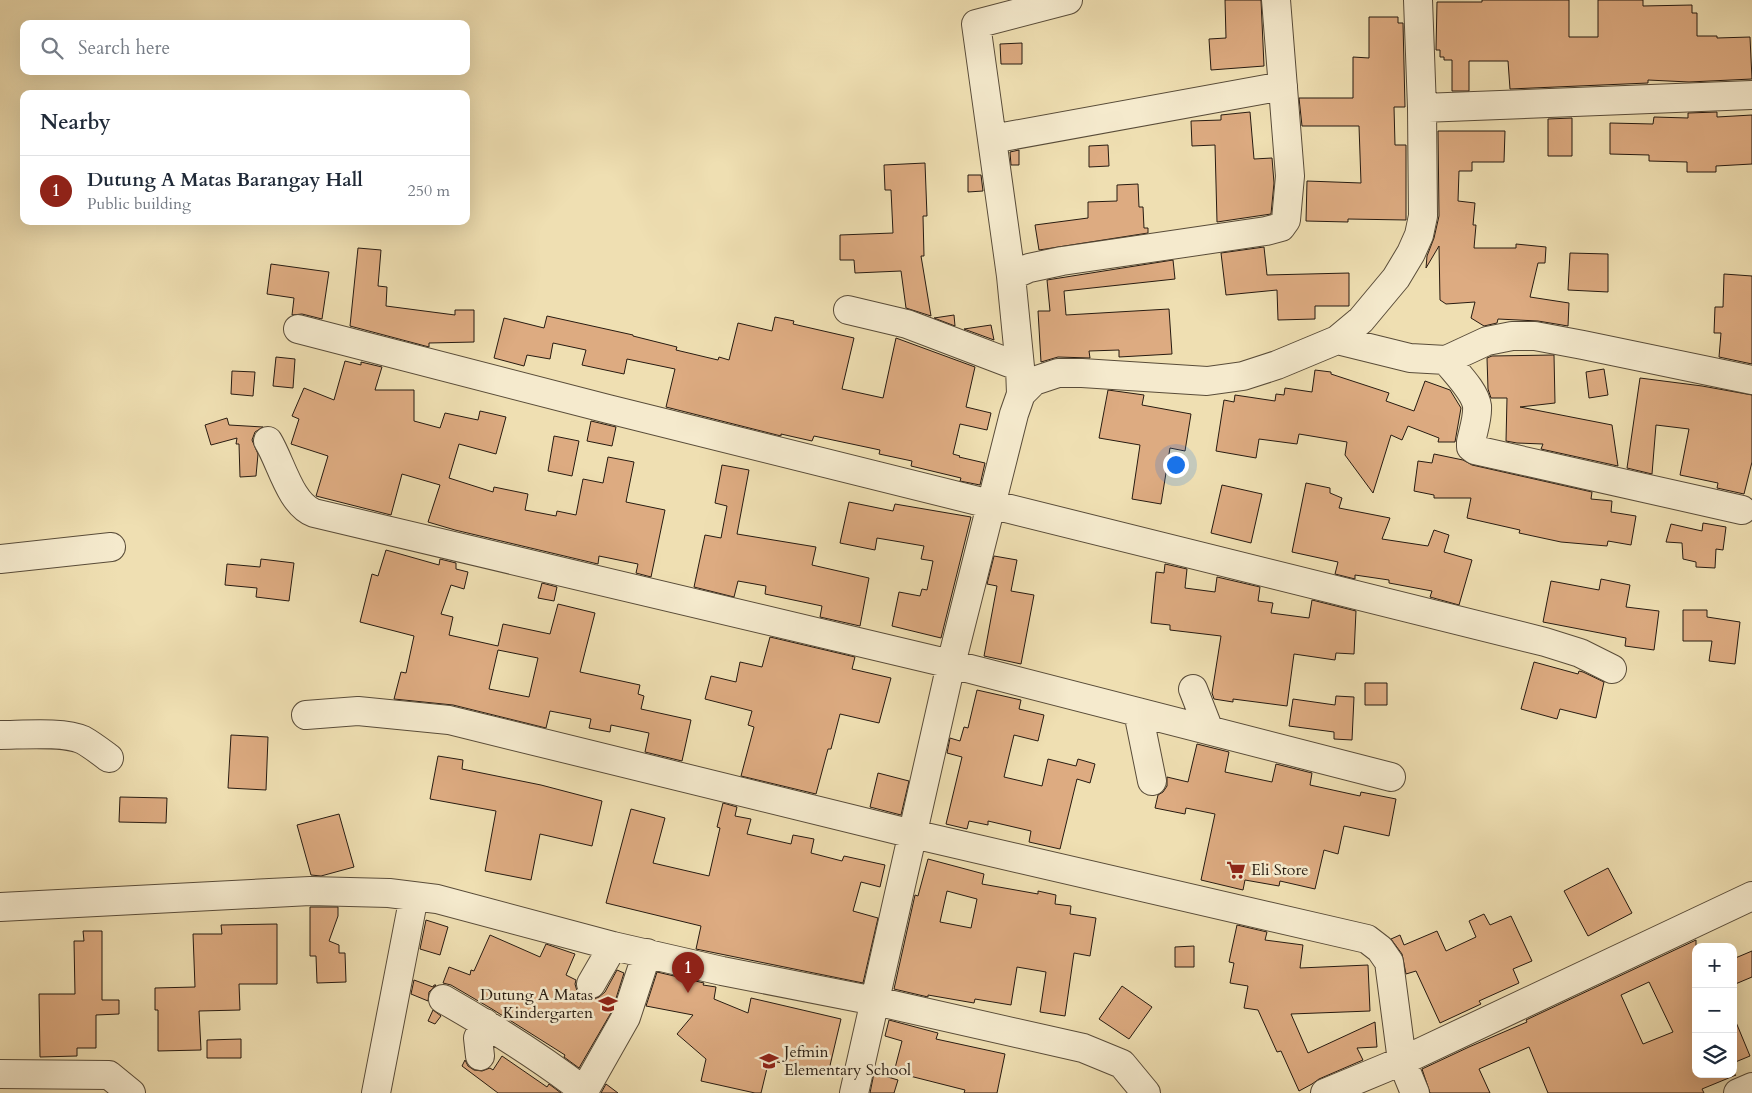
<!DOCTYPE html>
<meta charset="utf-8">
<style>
:root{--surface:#fff;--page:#f2f2f3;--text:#1f2937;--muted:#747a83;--line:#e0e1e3;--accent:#8f2418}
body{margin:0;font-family:Cardo,serif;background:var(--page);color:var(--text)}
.controls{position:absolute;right:15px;bottom:15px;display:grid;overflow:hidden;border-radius:10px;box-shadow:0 5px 20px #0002}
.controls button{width:45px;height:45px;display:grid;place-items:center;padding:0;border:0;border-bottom:1px solid var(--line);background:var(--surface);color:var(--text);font:25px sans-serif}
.you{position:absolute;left:1175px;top:464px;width:18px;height:18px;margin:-12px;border:4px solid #fff;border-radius:50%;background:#1a73e8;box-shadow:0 0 0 8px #1a73e833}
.badge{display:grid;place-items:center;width:32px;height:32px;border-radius:50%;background:var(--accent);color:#fff;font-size:16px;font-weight:700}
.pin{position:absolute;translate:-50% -41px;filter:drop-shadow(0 1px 2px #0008)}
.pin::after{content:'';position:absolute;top:26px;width:18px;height:15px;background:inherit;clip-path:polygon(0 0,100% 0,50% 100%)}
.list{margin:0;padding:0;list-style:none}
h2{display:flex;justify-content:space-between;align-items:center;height:65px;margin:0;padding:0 20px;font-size:21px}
h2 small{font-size:16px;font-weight:400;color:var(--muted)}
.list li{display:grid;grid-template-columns:32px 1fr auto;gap:15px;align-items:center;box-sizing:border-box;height:70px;padding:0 20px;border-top:1px solid var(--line)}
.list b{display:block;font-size:19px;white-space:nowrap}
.list p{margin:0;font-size:16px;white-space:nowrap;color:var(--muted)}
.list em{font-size:16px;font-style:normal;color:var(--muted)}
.icon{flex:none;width:28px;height:28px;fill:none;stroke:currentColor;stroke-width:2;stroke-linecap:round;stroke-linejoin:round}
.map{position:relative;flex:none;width:1752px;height:1093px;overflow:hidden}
.search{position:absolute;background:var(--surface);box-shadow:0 5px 20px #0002;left:20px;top:20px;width:450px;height:55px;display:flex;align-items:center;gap:12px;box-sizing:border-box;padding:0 18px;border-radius:10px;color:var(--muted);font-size:19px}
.panel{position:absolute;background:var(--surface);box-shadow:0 5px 20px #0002;left:20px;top:90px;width:450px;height:135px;border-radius:10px}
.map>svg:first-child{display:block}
.building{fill:#ddab81;stroke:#271b11;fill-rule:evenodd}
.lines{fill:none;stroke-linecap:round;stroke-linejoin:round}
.minor-casing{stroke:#594c39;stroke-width:30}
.minor{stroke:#f5eacd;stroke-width:28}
.labels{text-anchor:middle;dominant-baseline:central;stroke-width:5;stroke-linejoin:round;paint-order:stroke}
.poi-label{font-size:16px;fill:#271b11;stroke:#f5eacd;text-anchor:start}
</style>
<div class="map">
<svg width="1752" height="1093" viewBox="0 0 1752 1093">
<rect width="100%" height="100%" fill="#efdfb2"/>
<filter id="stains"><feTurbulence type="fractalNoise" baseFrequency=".004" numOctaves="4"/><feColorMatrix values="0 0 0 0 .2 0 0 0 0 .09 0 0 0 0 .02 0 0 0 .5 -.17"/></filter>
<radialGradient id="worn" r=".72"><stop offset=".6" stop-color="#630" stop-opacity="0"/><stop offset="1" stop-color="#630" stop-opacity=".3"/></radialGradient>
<path class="building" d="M1225 0H1261L1264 66 1211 70 1209 39 1226 38Z
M1482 0H1569V37H1598V0H1643V6L1692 5V13H1697V36H1717V38L1750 37 1752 79 1689 82 1648 80V83L1510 89 1508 61H1469V91H1452V60H1444V57H1440V50H1436L1437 2H1482Z
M1369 17H1398V23H1403L1405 107H1394L1395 145H1406V220L1348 219V222L1306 221 1307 181 1361 183 1359 126H1302L1299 98H1353V57L1369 58Z
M1022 43V64H1001L1000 44Z
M1250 112 1254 159 1272 158 1274 183 1271 214 1217 222 1215 145 1192 146 1191 121 1221 120V115Z
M1717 112V117L1752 115V164L1716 166V172H1687V162L1649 161V155L1610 154V123L1653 124 1654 117 1688 118V113Z
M1572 118V156H1548V119Z
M1438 131H1505L1504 162H1472V171H1459L1458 201 1475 203 1473 225H1476L1474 248H1516V244L1546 247 1545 263H1538L1530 297 1569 303 1568 326 1538 321 1498 319 1497 323 1484 326 1471 318 1475 302 1446 304 1440 300 1439 246 1426 268 1427 256 1434 238 1439 216Z
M1108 145 1109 166 1089 167V146Z
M1019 150V165H1011L1010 152Z
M925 163 927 216H923L924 256H921L931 316 906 308 901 271 855 273 854 260H840V235L893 233 891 190H885L884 165Z
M968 175H981L983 191 968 192Z
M1138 184 1139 207H1143L1144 228H1148V233L1039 250 1035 225 1088 218V202L1117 201V185Z
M1264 247 1267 275 1349 273V306H1315V319L1278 320 1277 290 1226 295 1221 253Z
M358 248 381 250 378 286 387 287 386 306 455 315V310H474V342L429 343V347L350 326Z
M1570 253 1608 254V292L1568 290Z
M1173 260 1175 279 1064 291 1066 315 1169 309 1172 354 1119 357V350L1089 351 1090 358 1058 357 1041 362 1038 311H1050L1047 280Z
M271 264 329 272 322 319 302 314 292 315 294 298 267 294Z
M1724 274 1752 276V364L1719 357 1721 333H1714L1715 307H1723Z
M954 315 955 326 934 318Z
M547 316 633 335V336L677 347 676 350 718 360 719 357 729 360 738 323 772 331 775 317 794 321 793 324 854 338 842 389 883 398 896 338 975 367 966 407 991 413 987 430 960 424 953 454 960 456 959 457 985 463 980 485 960 481 961 478 911 466 912 461 879 454 880 450 814 436 812 441 781 434V436L666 407 675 369 627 359 624 374 582 365 586 350 553 343 550 359 527 355 524 366 494 358 504 318 544 328Z
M991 325 994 340 964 329Z
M1554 355 1555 403 1520 407 1612 425 1618 466 1541 449 1543 444 1517 443 1506 441 1507 398H1491L1488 389 1487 358 1492 356Z
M276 357 295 359 293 388 273 386Z
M345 361 361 365V362L382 367 375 390H414V421L440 428 445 413 478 420 480 411 506 417 496 454 459 444 449 478 493 492 494 487 528 494 525 510 556 516 557 511 576 515 583 479 603 483 608 457 634 462 626 502 665 510 651 577 636 573 638 564 599 556 598 564 455 530 428 522 440 485 402 474 391 515 316 496 328 456 291 444 299 419 292 416 304 388 334 400Z
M1604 369 1608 395 1589 398 1586 372Z
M1315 370 1331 372V374L1389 393 1386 401 1414 411 1425 381 1450 390 1461 408 1455 442H1438L1439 438 1408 426 1402 440 1391 435 1373 493 1345 455 1347 442 1299 434 1297 444 1259 439 1256 458 1216 451 1224 400 1234 402 1235 395 1275 401 1276 394 1284 395 1285 388 1312 392Z
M232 371 255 372 253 396 231 394Z
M1640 378 1702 386 1752 395V462L1744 494 1717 488 1718 483 1680 475 1689 429 1656 425 1652 474 1627 468Z
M1108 390 1144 395 1142 405 1191 414 1185 451 1170 448 1161 504 1132 499 1140 445 1099 438Z
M227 418 229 425 263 427 255 432 252 440 258 454 256 476 240 477 239 444H236L237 438 211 445 205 425Z
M591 421 616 427 612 446 587 441Z
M554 436 579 441 572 476 548 471Z
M1434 454 1463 460 1472 465 1592 492 1591 499 1612 501 1611 512 1636 516 1631 545 1608 541 1607 546 1561 542 1519 533 1520 530 1467 518 1471 498H1434V495L1414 491 1418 461 1432 463Z
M722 465 749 470 737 534 816 547 812 565 869 578 860 626 820 617 822 606 765 594 766 586 738 581 734 597 694 587 705 535 721 538 727 506 715 503Z
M1306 483 1330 488V493L1342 498 1339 508 1390 518 1382 539 1428 546 1434 530 1449 535 1444 552 1472 560 1459 605 1430 597 1432 591 1389 583V580L1355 575V579L1335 574 1338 562 1292 552Z
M1222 485 1262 494 1251 543 1211 533Z
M849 502 893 511 895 504 971 517 941 638 892 626 899 592 920 596 922 589 927 590 933 561 921 559 924 546 877 538 875 550 840 543Z
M1703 523 1726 527 1723 550 1716 549 1715 568 1696 567V562L1683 559 1682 543 1666 542 1671 524 1702 531Z
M386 550 439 565 440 559 456 563V569L468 572 464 589 451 585 441 614 453 617 449 635 498 646 503 624 550 634 558 604 595 613 580 672 640 685 638 694 644 696 641 709 691 720 682 761 645 752 649 733 611 725 610 732 589 728 591 719 550 711 546 728 453 705 394 699 401 672 406 673 414 636 360 622 372 574 378 576ZM498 650 538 658 529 697 489 689Z
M994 556 1017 560 1011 591 1034 595 1021 664 984 656 997 586 987 584Z
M261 559 294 563 289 601 256 597 257 588 225 585 227 564 260 567Z
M1165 564 1187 569 1185 588 1215 592 1217 577 1260 587 1258 601 1273 603 1271 613 1309 618 1312 600 1356 611 1354 654 1336 653 1335 660 1294 654 1287 706 1233 699V702L1214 699 1212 693 1221 636 1170 630V625L1151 623 1156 572 1164 573Z
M1601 579 1630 585 1626 607 1659 611 1654 650 1625 646 1626 638 1543 622 1551 581 1599 590Z
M542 583 557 587 554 601 538 598Z
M1683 610H1707V617L1740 622 1735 664 1709 661 1712 641H1683Z
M770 637 855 657 852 669 891 678 879 723 840 714 831 749H828L816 794 741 776 754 727 748 725 752 711 705 699 711 676 736 682 740 662 762 667Z
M1534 662 1578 674 1579 671 1583 672 1604 682 1596 718 1560 709 1557 719 1521 709Z
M1365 683H1387V705H1365Z
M977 690 1021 700 1019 709 1044 715 1038 741 1014 735 1004 777 1042 786 1048 759 1076 766 1078 759 1095 764 1090 783 1077 779 1060 849 1029 842 1031 831 988 821V825L969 821 967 829 946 824 962 757 947 753 950 738 960 741 964 727 968 728Z
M1336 696 1354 697 1352 740 1334 739V732L1289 726 1293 699 1335 705Z
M231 735 268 737 266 790 228 788Z
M1197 744 1229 752 1225 772 1272 782 1276 764 1312 773 1310 785 1360 796 1361 792 1396 799 1389 836 1344 826 1338 854 1324 850 1315 889 1280 881 1279 886 1245 880 1243 890 1201 880 1215 814 1186 808 1185 814 1155 808 1158 795 1163 792 1167 786V777L1188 782Z
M438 756 463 760 462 769 541 785 602 801 592 846 540 834 531 880 485 871 496 811 430 799Z
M878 773 909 781 901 815 870 807Z
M120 797 167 798 166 823 119 822Z
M723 803 737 807 735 816 751 819 747 834 791 844 793 835 814 839 811 853 842 861 844 856 885 865 880 887 861 882 853 911 878 918 863 983 696 949 701 926 606 903 631 809 665 818 653 863 709 876 720 828 717 827Z
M339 814 354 867 321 876 311 875 297 825Z
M928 859 984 874 982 884 1038 894V891L1056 895 1055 904 1071 906 1070 914 1096 918 1090 956 1074 953 1065 1016 1040 1012 1046 972 1017 967 1011 1005 975 999 974 1003 928 995V997L894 989 915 895 918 896ZM947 891 977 899 971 928 940 922Z
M1608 868 1632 913 1588 936 1564 891Z
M310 907H338V916L329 941 339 945V953H345L346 982 317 983 316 956H310Z
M1484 914 1490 925 1511 916 1532 961 1513 969 1519 983 1479 1001 1481 1004 1440 1023 1416 971 1406 974 1402 954 1391 939 1400 935 1404 945 1437 931 1446 951 1476 937 1469 921Z
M426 920 448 927 440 955 420 949Z
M277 924V984H239L240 1010 199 1011 201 1050 158 1051V1010H155V988L195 987 193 934H222L221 925Z
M1237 925 1267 932 1265 940 1303 945 1300 968 1368 965 1370 1011 1291 1014 1308 1053 1375 1022 1377 1047 1357 1048 1363 1060 1319 1079 1312 1084 1299 1091 1281 1051 1277 1052 1258 1010 1244 1008 1248 986 1230 983 1234 963 1229 962Z
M83 931H102V1000H119V1014L96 1015V1048H77V1056L40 1057 39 994H75L74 941H84Z
M490 935 540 957 546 944 575 954 566 975 576 980 575 984 577 991 584 998 591 1000 599 997 605 992 617 970 624 973 612 1011 579 1068 564 1057 565 1055 492 1009 451 985 443 983 449 967 470 975 471 970 474 971Z
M1696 940V1074L1736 1075 1702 1089 1704 1093H1548L1529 1047 1479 1069 1490 1093H1430L1422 1069 1469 1047 1527 1022 1526 1020ZM1649 982 1673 1032 1643 1044 1621 995Z
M1194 946V967H1175V947Z
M1752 951V977L1733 985V959Z
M657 972 704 983 703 985 716 987 714 999 748 1013 751 998 841 1019 828 1074 769 1060 761 1093H755L701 1081 706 1059 677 1034 693 1015 646 1006Z
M414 980 433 987 434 985H436L429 992 428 1001 411 994Z
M1122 986 1152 1007 1129 1039 1099 1019Z
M433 1010 441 1016 435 1024 428 1021Z
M1733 1015 1750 1056 1733 1063Z
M889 1020 938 1033 936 1039 1005 1054 997 1093H964L965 1090 894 1072 902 1041 885 1036Z
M241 1039V1058H207V1040Z
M502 1056 547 1087 549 1084 561 1093H498L462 1066 465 1060 468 1066 474 1070 482 1071 490 1068 493 1070Z
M874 1073 898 1080 894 1093H870Z
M606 1084 618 1093H601Z"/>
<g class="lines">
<g class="minor-casing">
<path id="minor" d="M1422 108 1752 95
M992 139 1283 86
M1011 276 1029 268 1062 261 1266 231 1281 227 1286 220 1290 176 1276 0
M848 310 907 324 1020 367
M298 329 608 409 1545 642 1580 653 1612 669
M1337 340 1410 358 1446 360 1487 341 1512 336H1535L1583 345 1752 380
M1446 360C1455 372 1475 391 1477 406 1478 418 1473 431 1471 442V447L1475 450 1742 510
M1021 394 1020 367 1011 276 976 24 1068 0
M268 441C281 462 290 504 314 513L951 664 1391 777
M0 559 111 547
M1193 689 1209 730
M1138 712 1152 781
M306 715 358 711 449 720 913 834 1367 939 1380 949 1389 962 1402 1061 1415 1093
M0 735C21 735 64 731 83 740 92 745 101 752 109 758
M0 907 310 891 389 893 437 899 613 946 722 971 875 1001 1083 1048 1122 1064 1146 1093
M591 984 613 946
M443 999C492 1027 540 1057 584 1091
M480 1056 478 1038 485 1023
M0 1074 109 1075 131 1093
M376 1093 414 896
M583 1093 626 1017 647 953
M854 1093 951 664 1014 414 1021 394 1034 381 1058 373H1082L1207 381 1243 376 1277 365 1337 340 1361 320 1396 278 1411 253 1419 235 1423 216 1422 108 1418 0
M1325 1093 1402 1061 1752 896
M1738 1093 1752 1087"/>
</g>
<use href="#minor" class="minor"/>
</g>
<defs>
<g id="supermarket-bare" transform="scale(1.5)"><path d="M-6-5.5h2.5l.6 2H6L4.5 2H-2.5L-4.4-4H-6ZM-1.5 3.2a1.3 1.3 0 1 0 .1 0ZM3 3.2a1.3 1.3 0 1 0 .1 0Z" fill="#8f2418" stroke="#f5eacd" stroke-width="2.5" paint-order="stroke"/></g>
<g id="school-bare" transform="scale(1.5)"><path d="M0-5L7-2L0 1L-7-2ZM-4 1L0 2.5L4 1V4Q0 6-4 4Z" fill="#8f2418" stroke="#f5eacd" stroke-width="2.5" paint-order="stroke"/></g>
</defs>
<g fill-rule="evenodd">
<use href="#supermarket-bare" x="1236" y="870"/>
<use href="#school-bare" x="608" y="1004"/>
<use href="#school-bare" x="769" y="1061"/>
</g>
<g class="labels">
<g class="poi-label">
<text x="1251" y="870">Eli Store</text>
<text x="593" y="995" text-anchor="end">Dutung A Matas<tspan x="593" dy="18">Kindergarten</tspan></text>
<text x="784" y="1052">Jefmin<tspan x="784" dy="18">Elementary School</tspan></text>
</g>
</g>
<rect width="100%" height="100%" filter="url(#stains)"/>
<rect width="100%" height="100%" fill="url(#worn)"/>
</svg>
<div class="controls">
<button>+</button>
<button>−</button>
<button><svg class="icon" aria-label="layers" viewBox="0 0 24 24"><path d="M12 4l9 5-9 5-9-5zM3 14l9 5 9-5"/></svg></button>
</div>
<div class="you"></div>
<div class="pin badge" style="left:688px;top:993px">1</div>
<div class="search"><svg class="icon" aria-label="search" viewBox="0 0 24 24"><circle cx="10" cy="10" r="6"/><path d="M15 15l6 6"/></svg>Search here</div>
<section class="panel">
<h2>Nearby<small></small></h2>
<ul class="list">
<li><span class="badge">1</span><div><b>Dutung A Matas Barangay Hall</b><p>Public building</p></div><em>250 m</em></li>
</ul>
</section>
</div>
